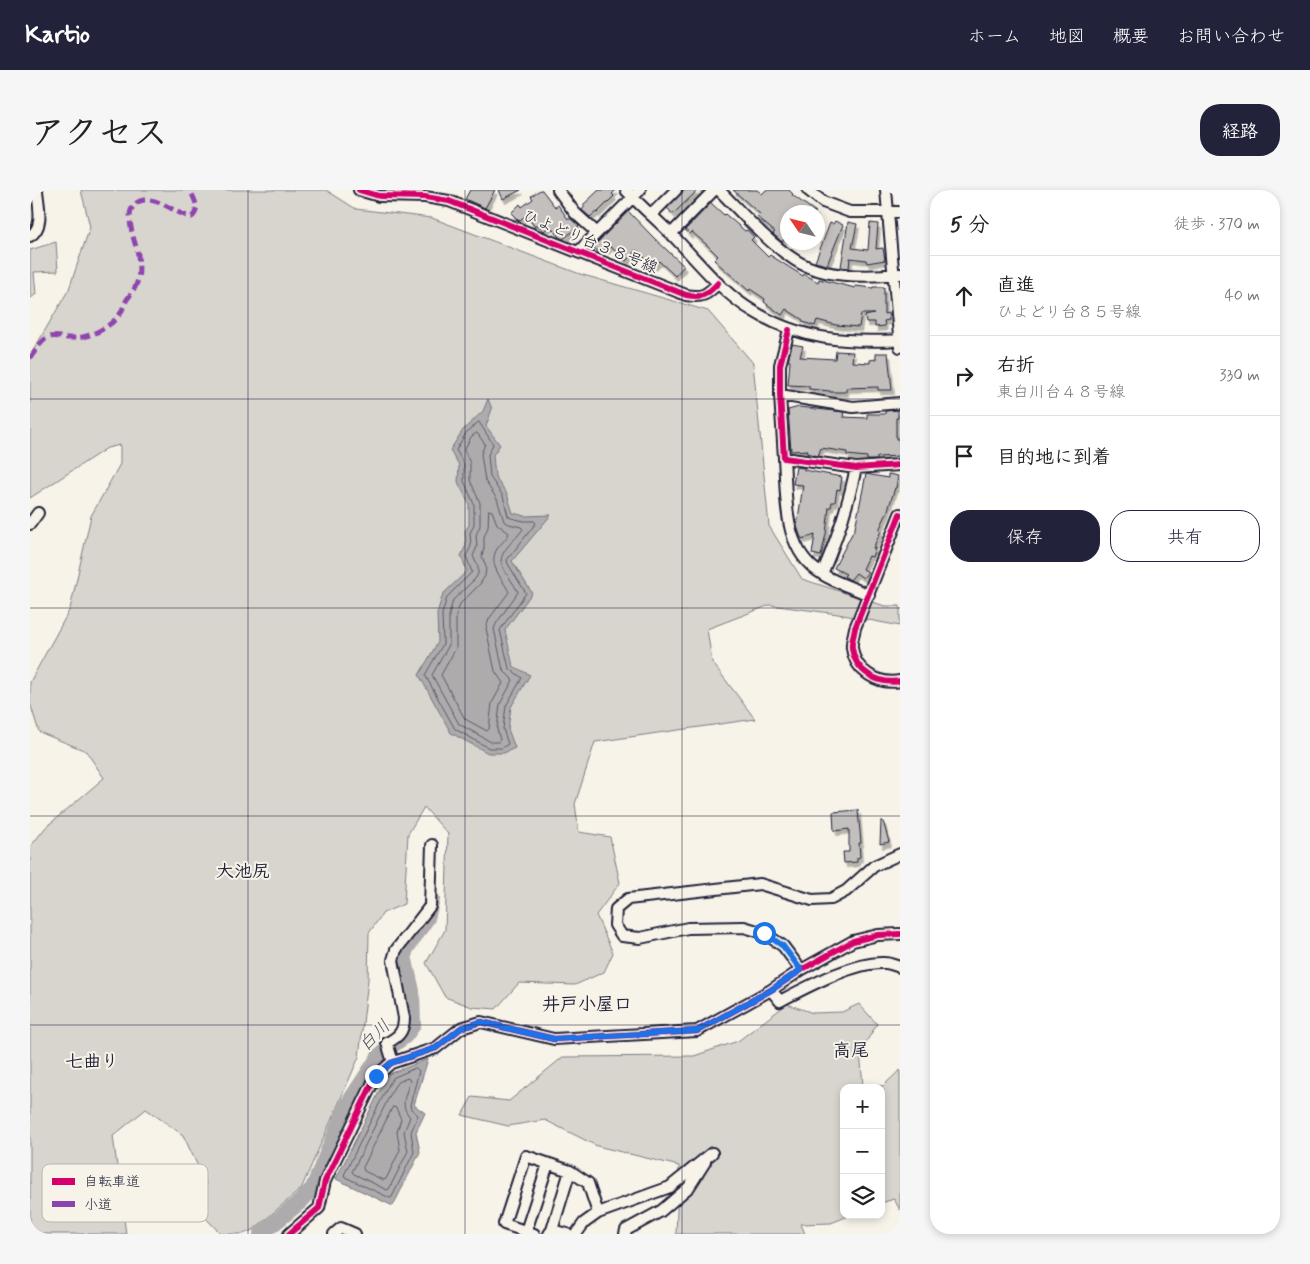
<!DOCTYPE html>
<html lang="ja">
<meta charset="utf-8">
<style>
:root{--surface:#fff;--page:#f6f6f6;--text:#222;--muted:#767676;--line:#e0e0e0;--accent:#22223b}
body{margin:0;font-family:Mynerve,"Klee One",sans-serif;background:var(--page);color:var(--text)}
.controls{position:absolute;right:15px;bottom:15px;display:grid;overflow:hidden;border-radius:10px;box-shadow:0 2px 8px #0003}
.controls button{width:45px;height:45px;display:grid;place-items:center;padding:0;border:0;border-bottom:1px solid var(--line);background:var(--surface);color:var(--text);font:25px sans-serif}
.compass{position:absolute;left:750px;top:15px;width:45px;height:45px;border-radius:50%;background:var(--surface);box-shadow:0 2px 8px #0003;rotate:305deg}
.stop{position:absolute;width:15px;height:15px;margin:-11px;border:4px solid #1a73e8;border-radius:50%;background:#fff}
.stop.end{background:#1a73e8;border-color:#fff;box-shadow:0 1px 5px #0008}
.list{margin:0;padding:0;list-style:none}
h2{display:flex;justify-content:space-between;align-items:center;height:65px;margin:0;padding:0 20px;font-size:21px}
h2 small{font-size:16px;font-weight:400;color:var(--muted)}
.list li{display:grid;grid-template-columns:32px 1fr auto;gap:15px;align-items:center;box-sizing:border-box;height:80px;padding:0 20px;border-top:1px solid var(--line)}
.list b{display:block;font-size:19px;white-space:nowrap}
.list p{margin:0;font-size:16px;white-space:nowrap;color:var(--muted)}
.list em{font-size:16px;font-style:normal;color:var(--muted)}
.actions{display:flex;gap:10px;padding:15px 20px}
.actions a{flex:1;padding:11px 0;border:1px solid var(--accent);border-radius:20px;text-align:center;font-size:18px;color:var(--accent)}
.actions .main{background:var(--accent);color:#fff}
.icon{flex:none;width:28px;height:28px;fill:none;stroke:currentColor;stroke-width:2;stroke-linecap:round;stroke-linejoin:round}
.map{position:relative;flex:none;width:870px;height:1044px;overflow:hidden;border-radius:20px}
header{display:flex;align-items:center;gap:30px;box-sizing:border-box;height:70px;padding:0 25px;background:var(--accent);color:#fff}
header strong{font-size:24px}
nav{display:flex;gap:28px;margin-inline-start:auto;font-size:18px}
.intro{display:flex;align-items:center;justify-content:space-between;box-sizing:border-box;height:120px;padding:0 30px}
h1{margin:0;font-size:35px}
.button{padding:12px 22px;border-radius:20px;background:var(--accent);color:#fff;font-size:18px;font-weight:700}
main{display:flex;gap:30px;padding:0 30px}
aside{flex:1;background:var(--surface);border-radius:20px;box-shadow:0 2px 8px #0003}
.map>svg:first-child{display:block}
.green{fill:#d8d5cf;stroke:#7d7c85}
.water{fill:#aeabad;stroke:#76747f}
.lines{fill:none;stroke-linecap:round;stroke-linejoin:round}
.shore{stroke:#5a5969;stroke-width:1}
.river{stroke:#aeabad;stroke-width:16}
.building{fill:#c2bfbd;stroke:#22223b;filter:url(#shadow)}
.minor-casing{stroke:#22223b;stroke-width:14}
.minor{stroke:#f7f3e8;stroke-width:10}
.quiet{stroke:#8e44ad;stroke-width:5;stroke-dasharray:10 5;stroke-linecap:butt}
.cycleway-casing{stroke:#f7f3e8;stroke-width:9}
.cycleway{stroke:#d6006c;stroke-width:6}
.route{stroke:#1a73e8;stroke-width:6}
.grid{fill:none;stroke:#22223b;stroke-width:1;stroke-opacity:0.55}
.labels{text-anchor:middle;dominant-baseline:central;stroke-width:4;stroke-linejoin:round;paint-order:stroke}
.street-label{font-size:16px;fill:#22223b;stroke:#f7f3e8}
.neighbourhood-label{font-size:18px;font-weight:bold;fill:#22223b;stroke:#f7f3e8}
.water-label{font-size:18px;font-style:italic;fill:#535263;stroke:#f7f3e8}
.key{fill:#f7f3e8;stroke:#b7b4b4;stroke-width:1}
.key-label{font-size:14px;fill:#22223b}
</style>
<header>
<strong>Kartio</strong>
<nav><a>ホーム</a><a>地図</a><a>概要</a><a>お問い合わせ</a></nav>
</header>
<div class="intro"><h1>アクセス</h1><a class="button">経路</a></div>
<main>
<div class="map">
<svg width="870" height="1044" viewBox="0 0 870 1044">
<defs>
<filter id="shadow"><feDropShadow dx="2.5" dy="4.5" stdDeviation="0" flood-color="#0004"/></filter>
</defs>
<rect width="100%" height="100%" fill="#f7f3e8"/>
<filter id="ink" filterUnits="userSpaceOnUse"><feTurbulence type="fractalNoise" baseFrequency=".02" numOctaves="2"/><feDisplacementMap in="SourceGraphic" scale="10" xChannelSelector="R" yChannelSelector="G"/><feConvolveMatrix kernelMatrix="1 2 1 2 8 2 1 2 1" color-interpolation-filters="sRGB"/></filter>
<g filter="url(#ink)">
<path class="green" d="M51 0H296L326 19 402 28 550 84 678 121 723 173 739 336 772 389 855 416H870V436L808 424 740 415 677 439 682 472 725 529 565 552 545 614 549 642 580 647 590 693 566 725 583 763 574 782 545 795 489 793 466 819 442 817 415 807 396 773 415 740 418 644 394 617 378 644 374 714 353 723 339 743 338 790 329 867 271 999 223 1040 213 1044H191L169 1021 176 993 153 945 116 919 83 946 96 1044H0V657L16 637 74 588 56 561 9 542 0 513V492L40 419 61 326 90 274V255L77 258 0 308V166L39 99 60 37Z
M26 52 28 81 4 82 6 104 0 109V60Z
M757 814 783 823 812 822 829 814 847 834 830 862 833 895 853 896 870 880V1020L864 1009 851 1013V898H814V1025H821L801 1033 771 1034 775 1044H646L649 976 567 956 515 930 478 936 432 925 442 907 479 911 533 867 664 866 708 851Z"/>
<path class="water" d="M458 209 462 219 456 236 470 255 463 265 465 286 477 304 483 323 495 326 521 325 482 371 502 403 475 440 483 476 500 485 481 517 478 539 485 558 474 563H458L421 543 389 485 408 452 407 423 413 404 437 381 431 366 436 355 435 341 439 335V314L428 292 429 275 420 260 433 240 453 221Z
M398 869 384 915 395 923 386 942 390 962 363 1016 306 989 354 892 359 884Z"/>
<g class="lines">
<path class="shore" d="M449 232 463 254 458 265 460 287 473 306 478 326 481 328 494 331H504L506 333 477 370 478 374 496 403 470 440 479 478 492 488 476 516 473 539 478 554 472 558H459L425 539 395 485 413 454 412 424 417 407 442 382 436 366 441 356 440 343 444 335V314L434 291V274L426 260 436 243Z
M447 243 455 254 451 264 455 291 467 309 474 331 479 334 491 337 493 339C487 349 467 362 472 375 476 385 484 393 488 402L466 434 464 439 473 480 483 490 470 514 467 539 470 550 468 552H461L429 534 402 485 419 455V425L423 410 445 389 448 384V377L443 366 447 357 446 345 450 336V313L440 290V273L434 260 441 247Z
M459 320 462 321 467 334 479 343C477 349 471 353 467 359 457 375 473 389 479 402L459 429 456 438 465 481 473 493 462 513 459 539 457 541 435 529 411 485 426 458V426L430 414 450 394 455 386 456 377 452 366 454 358V347L458 337Z
M386 878 389 881 380 915 381 919 388 925 381 942 384 962 362 1007 360 1008 315 987 314 985 359 894 363 888Z
M375 889 378 888 380 891C376 905 369 915 380 927L374 942 378 961 359 999 357 1000 324 984 322 982 364 897 367 893Z
M363 917 366 918 371 929 367 942 370 960 356 989 353 990 334 981 333 978Z"/>
<path class="river" d="M231 1044 271 1011 283 998 316 917 350 865 375 846 383 835 382 801 374 766 376 759 397 728 402 709"/>
</g>
<path class="building" d="M440 0H465L455 18 435 9Z
M469 0H491L473 9Z
M510 0H512L525 17 528 15 538 29H541L549 36 533 49 529 47 520 36 514 41 508 35 505 37 496 25 489 31 481 23 490 14 492 17 503 9 501 6Z
M569 0H586L582 4 584 6 567 23 566 22 560 27 552 20 555 16 553 15Z
M654 0H668L643 24 637 18Z
M703 0H727L732 4 736 0H759L763 4 762 5 786 22H758V50L755 48 752 52 743 44 745 42 727 27 730 24Z
M681 13 694 25 695 24 715 41 717 40 724 47 721 50 738 67 740 65 773 86 774 84 788 92 789 89 825 98V96L843 98V97H854V124L858 123 859 130 854 131 855 136 845 137V132H836L835 126 844 124H831L829 137 806 135 787 130 785 136 773 132V130L756 119 752 125 734 112 735 109 720 99 719 101 684 70 688 66 677 55 662 42 660 44 655 40Z
M598 21 623 47 654 76 645 86 629 71 624 76 606 60 596 71 580 56 577 60 574 57 569 62 563 57Z
M805 31 813 35 797 75 785 72 800 33 803 34Z
M818 32 827 34 822 58 838 60 840 33 848 34 846 59 853 58 855 70 837 73 836 70 820 68 819 78 811 77Z
M762 154 773 156 770 167 805 169 806 161 823 162 822 172 840 173V170L846 169V163H858L862 200H848V197L816 198V202H800V201L779 199V196L758 195 760 171H758Z
M769 217 814 222 813 227 837 228V224H855V221L868 220V228H866V249H869L870 266 847 267V270H837V267L817 265V262L791 258 788 266 777 263 778 260 761 261 758 220Z
M766 277 774 278V280L812 287 810 300 807 299 805 312H802L801 317H799L796 344 791 366 782 364 785 345 772 349 770 345 767 336 773 295 763 294Z
M836 284 858 288V284L868 286 866 298H865L857 323 849 340 851 341 843 358H845L842 367 839 366 833 379 838 382 833 388 826 383 820 390 814 386 816 384 804 378 825 338Z
M828 620 831 653H829L830 667 827 668V672L814 673 813 662H819V639L804 641 803 622Z
M851 631H853L859 652 850 654Z"/>
<g class="lines">
<g class="minor-casing">
<path id="minor" d="M329 0 349 6 395 7 419 11 656 105C672 108 677 105 688 93
M528 0 545 23 566 42
M596 0C612 18 631 33 648 51 670 74 695 105 723 121 770 150 816 153 870 150
M689 0C713 24 737 52 765 70 792 88 839 87 870 84
M778 0 793 12 820 22H870
M856 0 870 157
M621 25 646 0
M641 44 684 0
M0 46C15 37 8 15 7 0
M548 62 610 0
M759 140 750 175V205L754 268 826 278 870 275
M750 205 823 217 870 213
M754 268C757 309 752 360 792 384 806 393 824 398 839 405
M870 324 825 438C824 444 821 453 822 458 825 482 849 495 870 491
M0 334 8 323
M792 384C807 349 818 316 826 278
M771 780 753 756 734 743 714 737 658 738 610 748 592 746 585 735 586 719 598 709 730 694 782 710 801 709 816 701 844 676 870 664
M741 800 750 811C777 797 825 771 855 773 860 773 865 776 870 777
M363 872 357 853C368 847 374 842 374 828L363 770 366 760 400 716 402 655
M522 1040 537 1044
M496 1041 518 974
M259 1044 289 1018 295 991 346 886 361 873 406 858 431 838 451 832 524 849 667 841 741 800 771 780 823 751 848 745 870 744
M304 1044 311 1038 325 1044
M504 1044 474 1034 496 966 540 981 558 993 568 1023
M519 1044 522 1040 540 981
M546 1044 554 1033 568 1023 640 997 682 963
M595 1044 596 1040 631 1021 659 997 675 972"/>
</g>
<use href="#minor" class="minor"/>
<path class="quiet" d="M0 168C5 162 11 151 17 148 25 144 35 149 43 148 59 148 76 139 87 128 92 123 93 117 96 111 99 106 104 101 106 95 110 87 109 74 108 65 106 53 93 24 105 14 123 0 144 25 162 27 171 19 164 9 160 0"/>
<g class="cycleway-casing">
<path id="cycleway" d="M329 0 349 6 395 7 419 11 656 105C672 108 677 105 688 93
M759 140 750 175V205L754 268 826 278 870 275
M870 324 825 438C824 444 821 453 822 458 825 482 849 495 870 491
M259 1044 289 1018 295 991 346 886 361 873 406 858 431 838 451 832 524 849 667 841 741 800 771 780 823 751 848 745 870 744"/>
</g>
<use href="#cycleway" class="cycleway"/>
</g>
</g>
<g class="lines" filter="url(#ink)">
<path class="route" d="M346 886 361 873 406 858 431 838 451 832 524 849 667 841 741 800 771 780 753 756 734 743"/>
</g>
<path class="grid" d="M218 0V1044M435 0V1044M652 0V1044M0 209H870M0 418H870M0 626H870M0 835H870"/>
<g class="labels">
<g class="street-label">
<text transform="translate(560 52) rotate(22)">ひよどり台３８号線</text>
</g>
<g class="neighbourhood-label">
<text x="213" y="682">大池尻</text>
<text x="557" y="815">井戸小屋口</text>
<text x="821" y="861">高尾</text>
<text x="62" y="872">七曲り</text>
</g>
<g class="water-label">
<text transform="translate(345 846) rotate(-45)">白川</text>
</g>
</g>
<rect x="12" y="974" width="166" height="58" rx="8" class="key"/>
<rect x="22" y="988" width="23" height="7" fill="#d6006c"/>
<rect x="22" y="1011" width="23" height="6" fill="#8e44ad"/>
<g class="key-label">
<text x="54" y="996">自転車道</text>
<text x="54" y="1019">小道</text>
</g>
</svg>
<div class="controls">
<button>+</button>
<button>−</button>
<button><svg class="icon" aria-label="layers" viewBox="0 0 24 24"><path d="M12 4l9 5-9 5-9-5zM3 14l9 5 9-5"/></svg></button>
</div>
<svg class="compass" viewBox="-18 -18 36 36"><path d="M0-13l5 13h-10z" fill="#e53935"/><path d="M0 13l5-13h-10z" fill="#767676"/></svg>
<div class="stop" style="left:734px;top:743px"></div>
<div class="stop end" style="left:346px;top:886px"></div>
</div>
<aside>
<h2>5 分<small>徒歩 · 370 m</small></h2>
<ul class="list">
<li><svg class="icon" aria-label="ahead" viewBox="0 0 24 24"><path d="M12 20V5M6 11l6-6 6 6"/></svg><div><b>直進</b><p>ひよどり台８５号線</p></div><em>40 m</em></li>
<li><svg class="icon" aria-label="right" viewBox="0 0 24 24"><path d="M7 20v-9h11M14 6l5 5-5 5"/></svg><div><b>右折</b><p>東白川台４８号線</p></div><em>330 m</em></li>
<li><svg class="icon" aria-label="arrive" viewBox="0 0 24 24"><path d="M6 21V4h12l-3 4 3 4H6"/></svg><div><b>目的地に到着</b></div></li>
</ul>
<div class="actions"><a class="main">保存</a><a>共有</a></div>
</aside>
</main>
